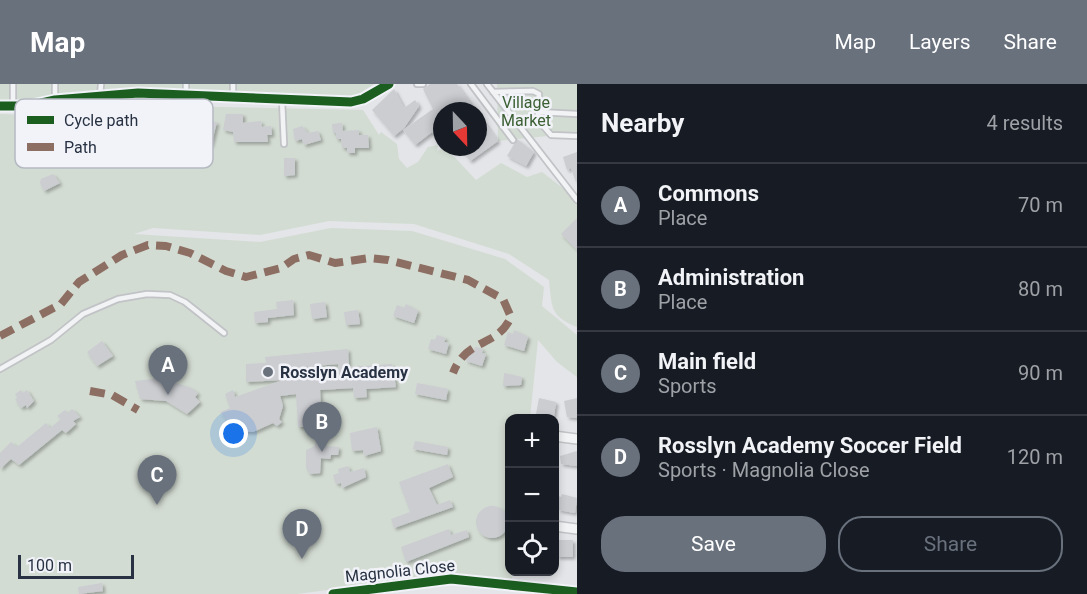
<!DOCTYPE html>
<meta charset="utf-8">
<style>
:root{--surface:#171b24;--page:#20242c;--text:#f1f3f6;--muted:#9ea1a6;--line:#363941;--accent:#69717d}
body{margin:0;font-family:Roboto,sans-serif;background:var(--page);color:var(--text)}
.controls{position:absolute;right:18px;bottom:18px;display:grid;overflow:hidden;border-radius:12px;box-shadow:0 3px 9px #0003}
.controls button{width:54px;height:54px;display:grid;place-items:center;padding:0;border:0;border-bottom:2px solid var(--line);background:var(--surface);color:var(--text);font:30px sans-serif}
.compass{position:absolute;left:433px;top:18px;width:54px;height:54px;border-radius:50%;background:var(--surface);box-shadow:0 3px 9px #0003;rotate:158deg}
.scale{position:absolute;left:18px;bottom:15px;width:116px;box-sizing:border-box;padding-left:6px;border:3px solid #283243;border-top:0;font-size:16px;line-height:21px;white-space:nowrap;color:#283243;-webkit-text-stroke:4px #f1f3f8;paint-order:stroke}
.you{position:absolute;left:234px;top:350px;width:21px;height:21px;margin:-15px;border:4px solid #fff;border-radius:50%;background:#1a73e8;box-shadow:0 0 0 9px #1a73e833}
.badge{display:grid;place-items:center;width:39px;height:39px;border-radius:50%;background:var(--accent);color:#fff;font-size:20px;font-weight:700}
.pin{position:absolute;translate:-50% -50px;filter:drop-shadow(0 2px 3px #0008)}
.pin::after{content:'';position:absolute;top:32px;width:21px;height:18px;background:inherit;clip-path:polygon(0 0,100% 0,50% 100%)}
.list{margin:0;padding:0;list-style:none}
h2{display:flex;justify-content:space-between;align-items:center;height:78px;margin:0;padding:0 24px;font-size:26px}
h2 small{font-size:20px;font-weight:400;color:var(--muted)}
.list li{display:grid;grid-template-columns:39px 1fr auto;gap:18px;align-items:center;box-sizing:border-box;height:84px;padding:0 24px;border-top:2px solid var(--line)}
.list b{display:block;font-size:22px;white-space:nowrap}
.list p{margin:0;font-size:20px;white-space:nowrap;color:var(--muted)}
.list em{font-size:20px;font-style:normal;color:var(--muted)}
.actions{display:flex;gap:12px;padding:18px 24px}
.actions a{flex:1;padding:14px 0;border:2px solid var(--accent);border-radius:24px;text-align:center;font-size:21px;color:var(--accent)}
.actions .main{background:var(--accent);color:#fff}
.icon{flex:none;width:33px;height:33px;fill:none;stroke:currentColor;stroke-width:2;stroke-linecap:round;stroke-linejoin:round}
.map{position:relative;flex:none;width:577px;height:510px;overflow:hidden}
header{display:flex;align-items:center;gap:36px;box-sizing:border-box;height:84px;padding:0 30px;background:var(--accent);color:#fff}
header strong{font-size:28px}
nav{display:flex;gap:33px;margin-inline-start:auto;font-size:21px}
main{display:flex}
aside{flex:1;background:var(--surface)}
.map>svg:first-child{display:block}
.green{fill:#d3dcd3}
.building{fill:#cbcdd1;filter:url(#shadow)}
.lines{fill:none;stroke-linecap:round;stroke-linejoin:round}
.service-casing{stroke:#c1c3c6;stroke-width:8}
.minor-casing{stroke:#c1c3c6;stroke-width:12}
.service{stroke:#f2f3f5;stroke-width:4.5}
.minor{stroke:#f2f3f5;stroke-width:9}
.quiet{stroke:#8d6e63;stroke-width:8;stroke-dasharray:15 8;stroke-linecap:butt}
.cycleway-casing{stroke:#f1f3f8;stroke-width:13}
.cycleway{stroke:#1b5e20;stroke-width:9}
.poi-dot{fill:#69717d;stroke:#f1f3f8;stroke-width:2}
.labels{text-anchor:middle;dominant-baseline:central;stroke-width:5;stroke-linejoin:round;paint-order:stroke}
.park-label{font-size:16px;fill:#3c6034;stroke:#f1f3f8}
.poi-label{font-size:16px;font-weight:bold;fill:#283243;stroke:#f1f3f8;text-anchor:start}
.street-label{font-size:16px;fill:#283243;stroke:#f1f3f8}
.key{fill:#f1f3f8;stroke:#b5b9c2;stroke-width:1.5}
.key-label{font-size:16px;fill:#283243}
</style>
<header>
<strong>Map</strong>
<nav><a>Map</a><a>Layers</a><a>Share</a></nav>
</header>
<main>
<div class="map">
<svg width="577" height="510" viewBox="0 0 577 510">
<defs>
<filter id="shadow"><feDropShadow dx="2.5" dy="2.5" stdDeviation="1.5" flood-color="#0004"/></filter>
</defs>
<rect width="100%" height="100%" fill="#e3e5e8"/>
<path class="green" d="M0 0H374L352 14 122 6 7 20 0 18Z
M497 0H577V49L498 57Z
M175 22 363 26 379 51 381 48 397 60 399 75 407 84 418 78 428 63 438 61 437 67 445 63 476 96 501 79 527 93 542 88 577 115V243C550 232 552 224 549 196L509 170 414 140 329 137 260 151 153 144 134 150 260 158 331 144 412 147 505 175 544 203 542 222 577 251V293L557 278 538 256 530 334H509V488H513L512 495 449 490 297 510H0V30L31 31Z"/>
<path class="building" d="M430 0H457L476 27H442V60L432 48 415 61 403 46 433 25 423 5Z
M394 5 404 24 415 16 419 22 404 44 394 52 372 26Z
M478 29 498 57 470 77 460 63H478Z
M226 30H243V39L261 37 262 43 271 42 272 51H267L268 58H234L233 48 223 46Z
M197 36 217 38 211 61 202 62 205 52 195 51Z
M342 39 343 47 359 46V51H368L369 64H355V69H347V64H342L341 55H336V49H333L332 40Z
M302 42 308 49 318 47 321 56 304 61 302 55 295 57 293 45Z
M517 55 534 68 526 82 507 72Z
M577 68V97L576 98 571 84 567 86 563 73Z
M284 74H295V91L284 92Z
M53 90 60 99 44 107 40 99 41 95Z
M577 134V166L561 150Z
M293 216 294 231 268 234V238L255 239 254 228 277 225 276 218Z
M325 218 327 233 312 235 310 220Z
M406 220 418 227 414 239 393 232 397 221 404 224Z
M358 226 360 240 346 241 344 228Z
M514 246 528 253 524 267 504 261 508 248 513 250Z
M437 251 446 254 444 258 449 259 446 270 428 265 431 255 435 256Z
M102 257 113 272 97 282 87 268Z
M475 263 483 265 482 269 486 270 482 282 466 277 469 265 474 267Z
M348 265 349 283 392 280 396 303 366 305 367 313 354 314 353 304 320 306 322 342 298 343 296 310 280 312 283 322 279 335 282 338 277 342 273 339 253 348 238 347 220 328 230 324 225 310 233 306 235 313 283 296 339 292 338 280 282 285 283 296 246 298V280L266 279 265 273Z
M504 289 522 293 521 301 503 302Z
M161 294 191 304 198 309 195 313 200 318 187 330 166 317 140 315 135 297Z
M417 299 448 305 446 316 415 310Z
M21 306 23 309 27 306 34 317 27 324 26 321 21 324 15 315 18 314 15 310Z
M539 314 556 318 554 332 536 330Z
M577 314V334L567 333 564 317Z
M72 325 80 333 73 337 76 340 66 349 62 346 19 381 11 375 0 385V369L11 358 17 363 46 339 50 344 61 335 57 332 65 326 68 329Z
M377 343 381 367 364 372 363 366 352 367 350 349Z
M317 344H323L322 362 339 363 338 371H331L330 375 321 374 320 389 310 390 306 384V366L315 362Z
M415 357 448 363 447 371 413 365Z
M577 367V382L561 380 560 372Z
M448 380 453 393 429 404 437 421 450 416 453 423 394 444 391 435 410 428 399 398Z
M348 382 350 388 364 384 366 393 342 404 341 399 336 400 333 391 339 389 338 385Z
M562 410 577 414 575 429 558 426 559 422 556 421 558 412 561 413Z
M476 438a16 16 0 1 1 32 0a16 16 0 1 1-32 0Z
M449 445 451 451 467 446 469 453 406 478 401 463Z
M557 456H573V473H557L555 460Z
M102 499 103 507 79 510 78 503Z"/>
<g class="lines">
<g class="service-casing">
<path id="service" d="M13 0V22
M233 0V12
M417 0H423
M471 0 513 56
M487 0 577 116
M493 8 533 7 539 10 538 28 577 30
M100 12 101 0
M186 12V0
M55 16V0
M282 16 284 60
M538 28 539 37 551 51 577 52
M0 285 51 256 83 230 118 215 147 210 170 211 185 218 224 249"/>
</g>
<g class="minor-casing">
<path id="minor" d="M0 22H28L55 16 138 9 351 18 363 15 389 0
M554 352 577 355
M554 442 577 445
M333 510 451 495 577 508"/>
</g>
<use href="#service" class="service"/>
<use href="#minor" class="minor"/>
<path class="quiet" d="M0 252 61 220 79 198 122 171 148 161 166 162 190 169 226 187 246 193 281 184 294 175 309 171 335 179 370 174 388 176 468 196 503 215 511 233C497 264 467 253 453 289
M90 307 112 311 138 326"/>
<g class="cycleway-casing">
<path id="cycleway" d="M0 22H28L55 16 138 9 351 18 363 15 389 0
M333 510 451 495 577 508"/>
</g>
<use href="#cycleway" class="cycleway"/>
</g>
<circle class="poi-dot" cx="268" cy="288" r="6"/>
<g class="labels">
<g class="park-label">
<text x="526" y="18">Village<tspan x="526" dy="18">Market</tspan></text>
</g>
<g class="poi-label">
<text x="280" y="288">Rosslyn Academy</text>
</g>
<g class="street-label">
<text transform="translate(400 487) rotate(-6)">Magnolia Close</text>
</g>
</g>
<rect x="15" y="15" width="198" height="69" rx="9" class="key"/>
<rect x="27" y="32" width="27" height="8" fill="#1b5e20"/>
<rect x="27" y="59" width="27" height="8" fill="#8d6e63"/>
<g class="key-label">
<text x="64" y="42">Cycle path</text>
<text x="64" y="69">Path</text>
</g>
</svg>
<div class="controls">
<button>+</button>
<button>−</button>
<button><svg class="icon" aria-label="locate" viewBox="0 0 24 24"><circle cx="12" cy="12" r="6"/><path d="M12 2v4M12 18v4M2 12h4M18 12h4"/></svg></button>
</div>
<svg class="compass" viewBox="-18 -18 36 36"><path d="M0-13l5 13h-10z" fill="#e53935"/><path d="M0 13l5-13h-10z" fill="#9ea1a6"/></svg>
<div class="scale">100 m</div>
<div class="you"></div>
<div class="pin badge" style="left:168px;top:311px">A</div>
<div class="pin badge" style="left:322px;top:368px">B</div>
<div class="pin badge" style="left:157px;top:421px">C</div>
<div class="pin badge" style="left:302px;top:475px">D</div>
</div>
<aside>
<h2>Nearby<small>4 results</small></h2>
<ul class="list">
<li><span class="badge">A</span><div><b>Commons</b><p>Place</p></div><em>70 m</em></li>
<li><span class="badge">B</span><div><b>Administration</b><p>Place</p></div><em>80 m</em></li>
<li><span class="badge">C</span><div><b>Main field</b><p>Sports</p></div><em>90 m</em></li>
<li><span class="badge">D</span><div><b>Rosslyn Academy Soccer Field</b><p>Sports · Magnolia Close</p></div><em>120 m</em></li>
</ul>
<div class="actions"><a class="main">Save</a><a>Share</a></div>
</aside>
</main>
